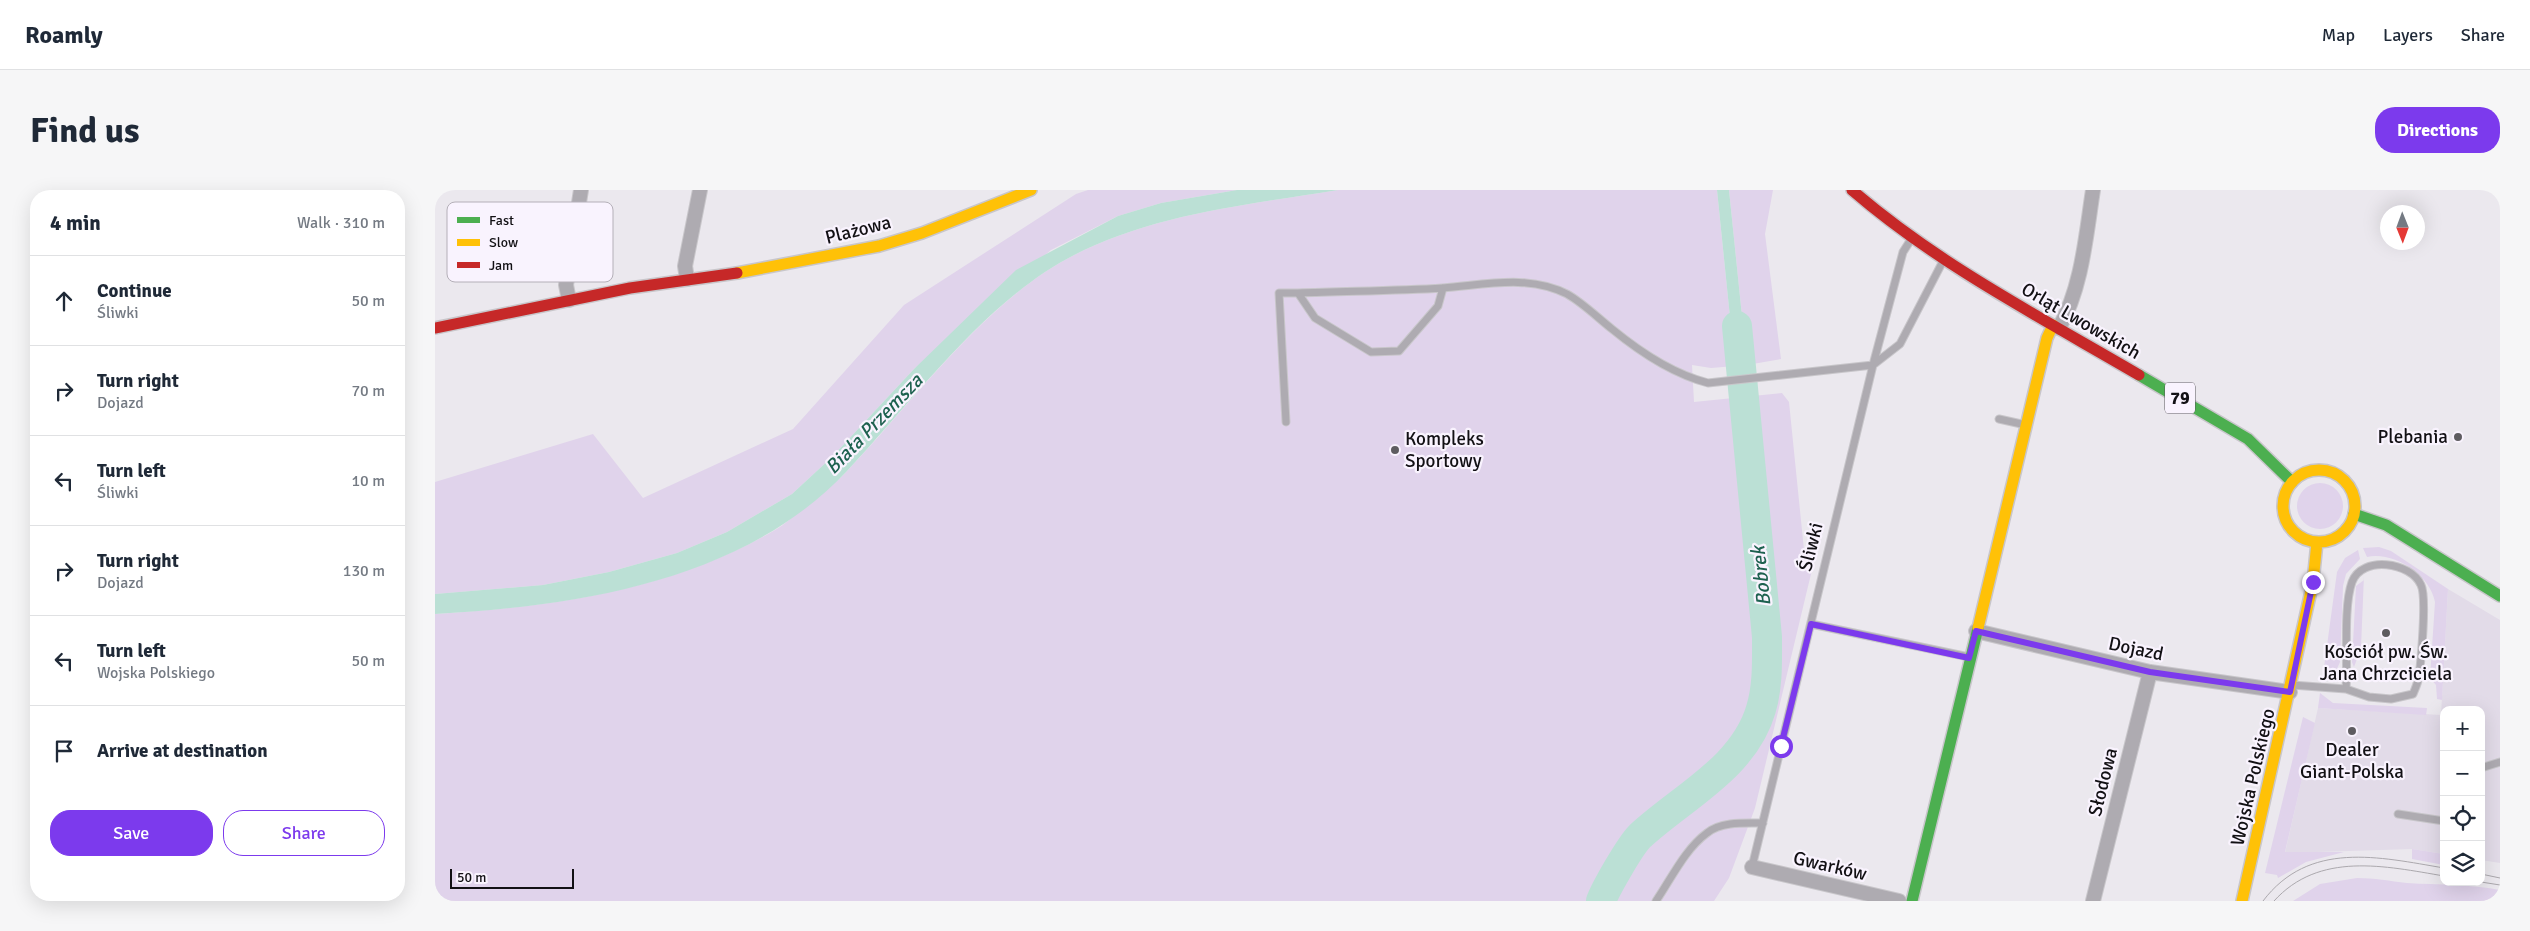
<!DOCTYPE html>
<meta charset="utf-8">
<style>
:root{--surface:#fff;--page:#f6f6f7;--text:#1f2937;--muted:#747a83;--line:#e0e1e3;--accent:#7c3aed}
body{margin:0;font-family:Signika,sans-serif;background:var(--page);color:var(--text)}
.controls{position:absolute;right:15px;bottom:15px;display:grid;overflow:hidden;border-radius:10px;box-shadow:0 5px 20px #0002}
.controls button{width:45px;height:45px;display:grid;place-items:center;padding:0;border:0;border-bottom:1px solid var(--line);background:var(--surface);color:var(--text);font:25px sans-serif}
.compass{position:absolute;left:1945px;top:15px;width:45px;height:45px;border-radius:50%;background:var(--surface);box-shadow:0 5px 20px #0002;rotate:179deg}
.scale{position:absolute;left:15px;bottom:12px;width:124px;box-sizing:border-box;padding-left:5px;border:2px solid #121014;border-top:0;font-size:14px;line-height:18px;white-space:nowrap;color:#121014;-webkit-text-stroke:4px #f9f3fe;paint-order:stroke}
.stop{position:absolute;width:15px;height:15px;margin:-11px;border:4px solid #7c3aed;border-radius:50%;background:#fff}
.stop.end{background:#7c3aed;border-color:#fff;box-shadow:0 1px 5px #0008}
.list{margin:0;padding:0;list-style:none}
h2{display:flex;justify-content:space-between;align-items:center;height:65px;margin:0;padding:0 20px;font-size:21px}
h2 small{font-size:16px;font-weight:400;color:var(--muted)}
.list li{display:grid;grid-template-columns:32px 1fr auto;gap:15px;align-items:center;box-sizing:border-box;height:90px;padding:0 20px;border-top:1px solid var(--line)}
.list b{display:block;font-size:19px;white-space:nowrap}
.list p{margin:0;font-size:16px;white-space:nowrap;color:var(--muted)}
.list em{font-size:16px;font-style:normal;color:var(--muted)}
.actions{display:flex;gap:10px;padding:15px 20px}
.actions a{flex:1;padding:11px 0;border:1px solid var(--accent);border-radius:20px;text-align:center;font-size:18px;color:var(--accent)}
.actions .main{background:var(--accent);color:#fff}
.icon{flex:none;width:28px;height:28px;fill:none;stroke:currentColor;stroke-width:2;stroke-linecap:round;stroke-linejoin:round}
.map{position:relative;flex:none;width:2065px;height:711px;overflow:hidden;border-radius:20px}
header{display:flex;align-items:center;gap:30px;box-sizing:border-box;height:70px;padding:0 25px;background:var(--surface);border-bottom:1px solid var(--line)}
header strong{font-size:24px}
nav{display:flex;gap:28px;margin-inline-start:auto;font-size:18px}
.intro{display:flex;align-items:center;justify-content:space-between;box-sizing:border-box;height:120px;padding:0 30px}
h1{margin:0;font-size:35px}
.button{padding:12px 22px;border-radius:20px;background:var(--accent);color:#fff;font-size:18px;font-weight:700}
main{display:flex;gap:30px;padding:0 30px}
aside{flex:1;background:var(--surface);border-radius:20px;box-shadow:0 5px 20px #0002}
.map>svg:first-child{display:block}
.built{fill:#e2dbe8}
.green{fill:#e0d3eb}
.water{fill:#bbe0d5}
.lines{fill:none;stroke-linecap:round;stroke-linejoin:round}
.river{stroke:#bbe0d5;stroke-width:30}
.lane-casing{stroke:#c8c6ca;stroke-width:9}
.street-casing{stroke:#c8c6ca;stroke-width:16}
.fast-casing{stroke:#c8c6ca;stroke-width:14}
.slow-casing{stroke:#c8c6ca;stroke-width:14}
.jam-casing{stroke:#c8c6ca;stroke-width:14}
.lane{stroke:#aeabb1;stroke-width:7}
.street{stroke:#aeabb1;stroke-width:14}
.fast{stroke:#4caf50;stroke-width:11}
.slow{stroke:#ffc107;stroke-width:11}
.jam{stroke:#c62828;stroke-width:11}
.tram{stroke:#aba8ad;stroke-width:1}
.route{stroke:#7c3aed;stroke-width:6}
.poi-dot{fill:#5e5c60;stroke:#f9f3fe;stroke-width:2}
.labels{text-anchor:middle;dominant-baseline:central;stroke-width:4.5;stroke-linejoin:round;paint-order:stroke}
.shield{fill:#f9f3fe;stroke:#57545a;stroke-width:1}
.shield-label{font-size:18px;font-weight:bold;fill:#121014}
.street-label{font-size:19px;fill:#121014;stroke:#f9f3fe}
.poi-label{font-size:19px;fill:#121014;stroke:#f9f3fe}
.water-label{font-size:20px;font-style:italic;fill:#1d614f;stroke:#f9f3fe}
.key{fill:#f9f3fe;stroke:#b4afb8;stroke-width:1}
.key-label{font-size:14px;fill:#121014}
</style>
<header>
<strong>Roamly</strong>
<nav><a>Map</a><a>Layers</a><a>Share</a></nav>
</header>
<div class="intro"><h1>Find us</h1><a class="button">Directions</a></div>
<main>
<aside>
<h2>4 min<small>Walk · 310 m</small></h2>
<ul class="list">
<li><svg class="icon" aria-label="ahead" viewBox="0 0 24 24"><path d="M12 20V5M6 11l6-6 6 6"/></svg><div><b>Continue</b><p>Śliwki</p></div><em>50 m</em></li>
<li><svg class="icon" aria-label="right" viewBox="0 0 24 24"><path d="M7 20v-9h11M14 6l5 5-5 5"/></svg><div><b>Turn right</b><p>Dojazd</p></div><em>70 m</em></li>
<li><svg class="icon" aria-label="left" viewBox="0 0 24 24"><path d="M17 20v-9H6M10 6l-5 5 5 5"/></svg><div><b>Turn left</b><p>Śliwki</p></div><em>10 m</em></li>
<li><svg class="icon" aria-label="right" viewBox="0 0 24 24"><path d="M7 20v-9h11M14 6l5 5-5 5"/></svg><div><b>Turn right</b><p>Dojazd</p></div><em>130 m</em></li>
<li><svg class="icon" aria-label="left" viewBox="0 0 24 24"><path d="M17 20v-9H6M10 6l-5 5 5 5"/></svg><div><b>Turn left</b><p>Wojska Polskiego</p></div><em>50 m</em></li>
<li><svg class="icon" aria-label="arrive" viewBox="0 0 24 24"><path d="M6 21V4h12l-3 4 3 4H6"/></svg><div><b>Arrive at destination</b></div></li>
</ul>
<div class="actions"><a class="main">Save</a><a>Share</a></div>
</aside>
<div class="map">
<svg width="2065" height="711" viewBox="0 0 2065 711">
<rect width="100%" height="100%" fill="#ebe8ee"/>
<path class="built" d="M2013 399 2065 430V673L2046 670V520H2009V664L1977 659 1850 663 1883 518 2006 525Z"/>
<path class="green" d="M653 0H802L726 13 683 26 616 60 479 179 397 267 357 304 292 342 242 363 174 382 108 395 0 404V292L158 244 208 308 358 239 469 115 641 4Z
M903 0H1282L1300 176 1276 178 1257 175 1259 212 1347 203 1354 212 1369 360 1381 363 1320 618 1294 688 1279 711H0V424C117 417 237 400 340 340 354 332 367 318 380 307 391 299 403 291 412 281 475 215 534 133 610 82 695 26 805 16 903 0Z
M1294 0H1338L1330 44 1346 169 1312 175Z
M1862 316a23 23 0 1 1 46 0a23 23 0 1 1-46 0Z
M1944 357 1956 361 2013 399 2007 510 2002 509 2001 495 1995 488 2000 412C1995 385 1959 361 1932 367L1928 358Z
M1923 360 1925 369 1911 384 1908 396 1905 472 1900 483 1888 485 1902 382 1910 368Z
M1929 385 1926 458 1919 477 1917 472 1921 396 1929 390Z
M1885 503 1898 513 1992 518 1991 525 1883 518Z
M1868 527 1880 533 1850 662H1909L1871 672 1843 688 1842 685 1830 683Z
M1977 659 2009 664V675L1977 669Z
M1922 688C1939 688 1955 691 1972 693 2004 695 2034 694 2065 700V711H1858L1885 694Z"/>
<path class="water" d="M802 0H903C805 16 695 26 610 82 534 133 475 214 412 281 309 391 143 416 0 424V404L108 395 174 382 242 363 292 342 357 304 397 267 479 179 581 80 683 26 726 13Z
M1282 0H1294L1312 175 1300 176Z"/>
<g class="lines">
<path class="river" d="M1166 711C1171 698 1195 656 1205 646 1247 607 1309 578 1326 519 1333 496 1332 471 1332 447L1302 136"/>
<g class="lane-casing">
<path id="lane" d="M863 103C912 101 960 101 1008 98 1049 95 1093 84 1132 104 1148 113 1163 128 1177 139 1205 162 1238 184 1273 193L1438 175 1465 154 1507 73
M1564 229 1591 235
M851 232 844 103H863L880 128 936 162 964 161 1003 116 1008 98
M1376 434 1534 467
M1857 495 1911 499 1934 507 1956 509 1978 504C1980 499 1983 493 1984 486 1986 471 1992 407 1986 395 1976 372 1927 365 1917 392 1908 417 1913 470 1911 499
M2046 578 2065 572
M1963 624 2009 631
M1317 677 1438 175 1468 62 1475 51
M1221 711C1236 689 1250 659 1272 643 1286 631 1311 633 1328 633"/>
</g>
<g class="street-casing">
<path id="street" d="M252 89 250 76 265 0
M134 110 131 95 146 0
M1624 138C1647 98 1651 45 1658 0
M1541 441 1715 482 1855 502
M1317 677 1464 711
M1658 711 1715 482"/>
</g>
<g class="fast-casing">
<path id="fast" d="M1704 185 1813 249 1857 292
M1919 324 1951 335 2065 406
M1477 711 1543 438"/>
</g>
<g class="slow-casing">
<path id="slow" d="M302 83 444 56 487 43 596 0
M1848 316a36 36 0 1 1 72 0a36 36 0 1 1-72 0Z
M1543 438 1612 148 1618 135
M1807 711 1878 392 1882 352"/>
</g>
<g class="jam-casing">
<path id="jam" d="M1417 0C1504 75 1605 127 1704 185
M0 138 195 98 302 83"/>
</g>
<use href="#lane" class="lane"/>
<use href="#street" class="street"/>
<use href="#fast" class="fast"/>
<use href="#slow" class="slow"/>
<use href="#jam" class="jam"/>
<path class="tram" d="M2046 684 2065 688
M2046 692 2065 695
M1828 711C1874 650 1944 667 2009 678
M1839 711C1884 661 1950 676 2009 686"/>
</g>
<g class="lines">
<path class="route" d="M1346 556 1376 434 1534 468 1541 441 1715 482 1855 502 1878 392"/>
</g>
<g class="poi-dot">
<circle cx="2023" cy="247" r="5"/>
<circle cx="960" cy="260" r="5"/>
<circle cx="1951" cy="443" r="5"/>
<circle cx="1917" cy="541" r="5"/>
</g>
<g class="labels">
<rect class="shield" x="1730" y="192.5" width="30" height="31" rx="4"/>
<g class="shield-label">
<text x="1745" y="208">79</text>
</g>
<g class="street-label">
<text transform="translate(423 40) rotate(-14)">Plażowa</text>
<text transform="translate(1646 131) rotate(30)">Orląt Lwowskich</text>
<text transform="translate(1376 357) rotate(-76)">Śliwki</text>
<text transform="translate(1701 459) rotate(12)">Dojazd</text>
<text transform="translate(1818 587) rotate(-77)">Wojska Polskiego</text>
<text transform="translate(1668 592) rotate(-76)">Słodowa</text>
<text transform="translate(1395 676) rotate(13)">Gwarków</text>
</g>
<g class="poi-label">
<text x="2013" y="247" text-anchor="end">Plebania</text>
<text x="970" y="249" text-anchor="start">Kompleks<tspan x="970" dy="22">Sportowy</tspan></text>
<text x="1951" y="462">Kościół pw. Św.<tspan x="1951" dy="22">Jana Chrzciciela</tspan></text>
<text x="1917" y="560">Dealer<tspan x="1917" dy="22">Giant-Polska</tspan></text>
</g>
<g class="water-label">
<text transform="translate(439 234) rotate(-46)">Biała Przemsza</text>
<text transform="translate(1326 386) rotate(-96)">Bobrek</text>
</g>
</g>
<rect x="12" y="12" width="166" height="80" rx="8" class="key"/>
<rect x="22" y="27" width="23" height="6" fill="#4caf50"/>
<rect x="22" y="49" width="23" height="7" fill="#ffc107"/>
<rect x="22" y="72" width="23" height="6" fill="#c62828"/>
<g class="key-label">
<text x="54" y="35">Fast</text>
<text x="54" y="57">Slow</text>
<text x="54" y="80">Jam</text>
</g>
</svg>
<div class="controls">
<button>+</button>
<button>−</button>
<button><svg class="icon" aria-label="locate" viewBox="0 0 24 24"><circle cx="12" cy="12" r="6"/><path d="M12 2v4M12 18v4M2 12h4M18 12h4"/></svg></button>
<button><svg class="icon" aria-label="layers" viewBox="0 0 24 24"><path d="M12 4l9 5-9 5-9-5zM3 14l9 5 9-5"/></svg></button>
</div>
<svg class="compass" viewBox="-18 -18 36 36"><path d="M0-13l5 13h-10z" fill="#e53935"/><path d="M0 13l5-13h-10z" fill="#747a83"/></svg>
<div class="scale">50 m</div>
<div class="stop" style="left:1346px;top:556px"></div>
<div class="stop end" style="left:1878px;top:392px"></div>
</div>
</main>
